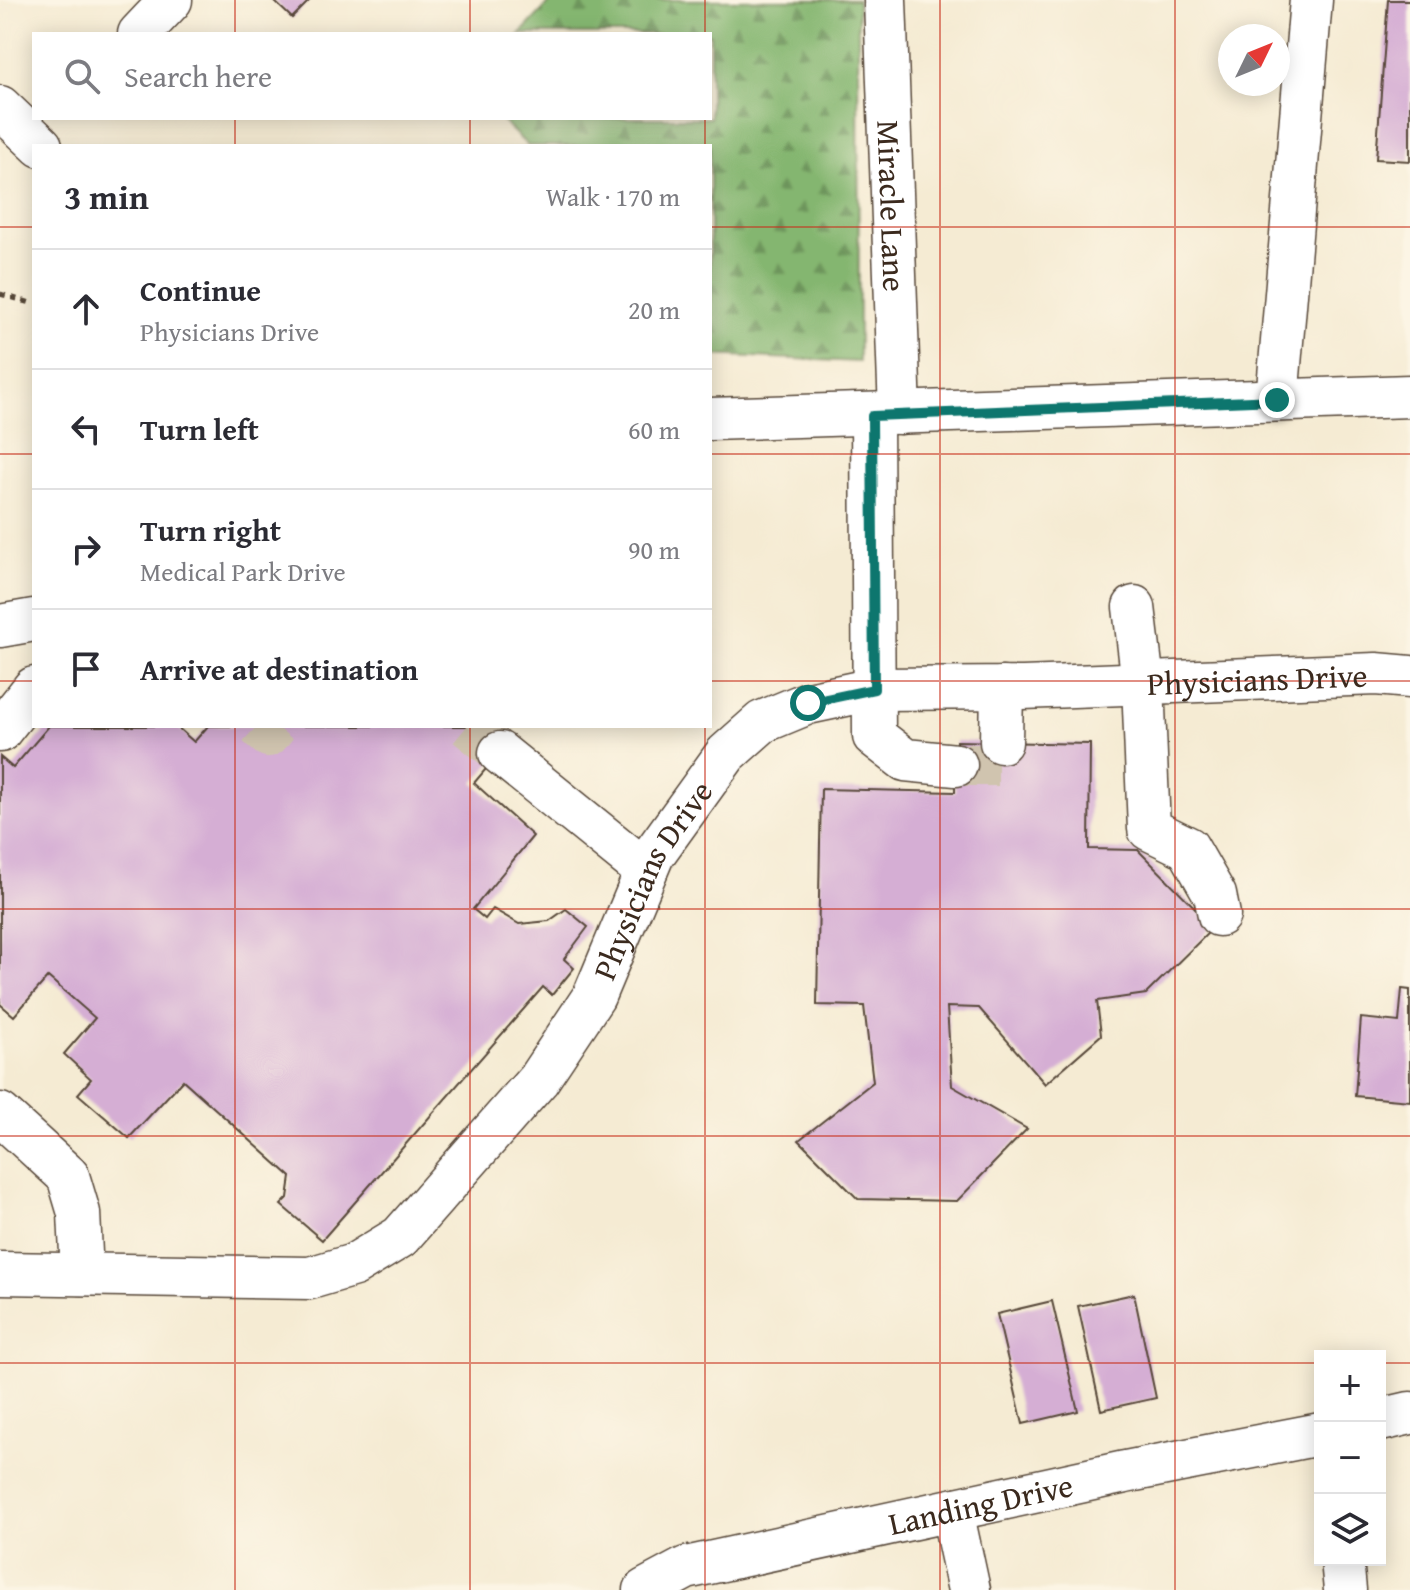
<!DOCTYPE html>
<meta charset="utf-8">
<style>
:root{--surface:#fff;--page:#f7f7f7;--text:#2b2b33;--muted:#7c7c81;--line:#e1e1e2}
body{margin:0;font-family:"Gentium Book Plus",serif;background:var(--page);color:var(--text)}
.controls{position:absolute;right:24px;bottom:24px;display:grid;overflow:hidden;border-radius:0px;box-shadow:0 4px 20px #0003}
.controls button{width:72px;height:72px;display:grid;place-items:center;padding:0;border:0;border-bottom:2px solid var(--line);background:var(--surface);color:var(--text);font:40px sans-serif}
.compass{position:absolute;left:1218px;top:24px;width:72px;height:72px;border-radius:50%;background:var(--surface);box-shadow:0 4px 20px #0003;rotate:47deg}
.stop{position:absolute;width:24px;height:24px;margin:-18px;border:6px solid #0f766e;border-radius:50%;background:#fff}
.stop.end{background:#0f766e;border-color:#fff;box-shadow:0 2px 8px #0008}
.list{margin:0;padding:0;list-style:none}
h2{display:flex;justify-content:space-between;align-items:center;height:104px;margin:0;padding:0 32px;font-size:34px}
h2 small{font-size:26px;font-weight:400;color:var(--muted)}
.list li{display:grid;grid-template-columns:52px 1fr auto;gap:24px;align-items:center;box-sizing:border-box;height:120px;padding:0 32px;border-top:2px solid var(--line)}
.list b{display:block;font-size:30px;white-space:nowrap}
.list p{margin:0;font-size:26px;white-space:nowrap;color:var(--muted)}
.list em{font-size:26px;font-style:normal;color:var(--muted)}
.icon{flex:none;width:44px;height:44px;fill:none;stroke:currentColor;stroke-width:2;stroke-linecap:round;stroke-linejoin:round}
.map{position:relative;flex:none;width:1410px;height:1590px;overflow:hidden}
.search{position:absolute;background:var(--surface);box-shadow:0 4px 20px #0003;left:32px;top:32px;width:680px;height:88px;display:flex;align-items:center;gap:20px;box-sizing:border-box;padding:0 28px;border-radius:0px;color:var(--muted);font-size:30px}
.panel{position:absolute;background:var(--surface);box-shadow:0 4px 20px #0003;left:32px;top:144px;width:680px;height:584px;border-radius:0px}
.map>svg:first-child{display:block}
.forest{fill:url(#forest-firs);stroke:#607046;stroke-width:2}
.building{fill:#d5aed4}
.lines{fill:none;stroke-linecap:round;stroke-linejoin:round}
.minor-tunnel{stroke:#d0c4af;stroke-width:42;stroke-dasharray:42 21;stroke-linecap:butt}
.minor-casing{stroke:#574739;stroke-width:45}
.path{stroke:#574739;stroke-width:5;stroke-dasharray:6 6;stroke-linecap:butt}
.minor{stroke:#fff;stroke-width:42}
.route{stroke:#0f766e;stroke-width:10}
.grid{fill:none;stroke:#c8321e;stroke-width:2;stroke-opacity:0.55}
.labels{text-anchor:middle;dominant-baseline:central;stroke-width:8;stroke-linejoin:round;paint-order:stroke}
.street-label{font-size:32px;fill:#3b2a1e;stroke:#fcf5e5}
</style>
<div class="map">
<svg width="1410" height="1590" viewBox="0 0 1410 1590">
<defs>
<pattern id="forest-firs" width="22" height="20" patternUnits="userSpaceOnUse" patternTransform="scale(2)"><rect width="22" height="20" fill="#84b66f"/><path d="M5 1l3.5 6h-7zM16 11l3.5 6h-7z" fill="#6d945b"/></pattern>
</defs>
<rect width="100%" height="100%" fill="#fcf5e5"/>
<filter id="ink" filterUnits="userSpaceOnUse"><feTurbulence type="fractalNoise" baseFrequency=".0125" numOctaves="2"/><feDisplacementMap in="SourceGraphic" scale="16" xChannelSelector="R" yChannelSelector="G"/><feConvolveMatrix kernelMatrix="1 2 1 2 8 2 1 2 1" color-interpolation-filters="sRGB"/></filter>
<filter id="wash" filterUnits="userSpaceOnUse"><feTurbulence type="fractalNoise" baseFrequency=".006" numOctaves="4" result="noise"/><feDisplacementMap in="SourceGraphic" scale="32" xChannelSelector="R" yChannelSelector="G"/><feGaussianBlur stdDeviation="1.8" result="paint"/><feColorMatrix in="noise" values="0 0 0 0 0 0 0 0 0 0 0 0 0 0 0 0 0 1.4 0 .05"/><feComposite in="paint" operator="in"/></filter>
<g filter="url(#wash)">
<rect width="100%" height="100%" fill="#f5ebd3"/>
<path class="forest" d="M552 0H858L859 362 710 355V146H528L499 118H710V34H520Z"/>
<g id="blocks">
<path class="building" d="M273 0H310L292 18Z
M1388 0H1410V161L1376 159Z
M49 726H176L194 742 208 726H500L513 737 474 783 533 836 473 909 485 919 493 909 519 924 549 921 566 909 588 927 564 959 574 968 552 995 543 987 322 1240 281 1205 288 1198 291 1177 183 1080 129 1138 78 1094 91 1079 64 1054 95 1018 48 977 14 1016 0 1004V757L13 768Z
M956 741 1090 744 1089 849 1138 850 1214 927 1146 994 1097 1001 1101 1035 1045 1084 979 1008 947 1007 952 1086 1027 1129 957 1201 858 1199 799 1140 873 1082 864 1006 817 1005 821 789 955 792Z
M1402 989 1410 990V1101L1355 1096 1361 1018 1399 1022Z
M1134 1294 1156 1398 1101 1410 1078 1306Z
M1052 1301 1078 1411 1023 1424 997 1314Z"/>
</g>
</g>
<g filter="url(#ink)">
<use href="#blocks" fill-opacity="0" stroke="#574739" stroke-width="2"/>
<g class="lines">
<path class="minor-tunnel" d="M257 726 268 736 276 726
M467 726 500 753
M956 765H1000L1001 742"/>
<g class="minor-casing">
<g id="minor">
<path id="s1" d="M885 0 900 413"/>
<path d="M139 34 171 0"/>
<path d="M0 107 41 146"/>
<path d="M1277 400 1311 0"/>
<path d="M872 416 874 736 905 760 956 765"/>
<path d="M710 419 1410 396"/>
<path d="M1134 607 1143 683 1149 829 1188 848 1215 895 1219 915"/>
<path d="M0 626 34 620"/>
<path d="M0 731 34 688"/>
<path d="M1001 742 1002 688"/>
<path d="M500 753 646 871"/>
<path d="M0 1114 68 1176 79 1213 82 1274"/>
<path id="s2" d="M0 1273 310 1278 354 1265 400 1237 538 1080 594 996 653 855 726 754 762 722 808 703 874 689 1023 688 1376 674 1410 677"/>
<path d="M1380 1420 1410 1413"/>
<path d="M952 1511 969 1590"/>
<path d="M1342 1560 1345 1590"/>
<path id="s3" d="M645 1590 686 1568 1125 1472 1320 1434"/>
</g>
</g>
<path class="path" d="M0 294 34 304"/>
<use href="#minor" class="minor"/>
</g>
</g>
<g class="lines" filter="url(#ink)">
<path class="route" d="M808 703 874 689 872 416 1277 400"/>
</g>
<path class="grid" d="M235 0V34M470 0V34M705 0V34M940 0V1590M1175 0V1590M235 118V146M470 118V146M705 118V146M0 227H34M710 227H1410M0 454H34M710 454H1410M0 681H34M710 681H1410M235 726V1590M470 726V1590M705 726V1590M0 909H1410M0 1136H1410M0 1363H1320M1380 1363H1410"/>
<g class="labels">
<g class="street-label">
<text stroke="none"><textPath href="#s1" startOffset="206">Miracle Lane</textPath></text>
<text stroke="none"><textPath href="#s2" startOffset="1546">Physicians Drive</textPath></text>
<text stroke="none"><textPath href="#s2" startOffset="850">Physicians Drive</textPath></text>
<text stroke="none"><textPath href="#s3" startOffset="348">Landing Drive</textPath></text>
</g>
</g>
</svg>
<div class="controls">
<button>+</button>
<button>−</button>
<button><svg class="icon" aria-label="layers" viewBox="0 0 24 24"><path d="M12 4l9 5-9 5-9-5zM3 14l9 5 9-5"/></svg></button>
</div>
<svg class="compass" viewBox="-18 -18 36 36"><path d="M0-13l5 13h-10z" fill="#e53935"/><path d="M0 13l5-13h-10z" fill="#7c7c81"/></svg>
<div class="stop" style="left:808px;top:703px"></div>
<div class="stop end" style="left:1277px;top:400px"></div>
<div class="search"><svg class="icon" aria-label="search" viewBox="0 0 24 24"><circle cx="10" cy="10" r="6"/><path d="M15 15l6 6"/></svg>Search here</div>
<section class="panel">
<h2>3 min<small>Walk · 170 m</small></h2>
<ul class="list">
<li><svg class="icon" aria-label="ahead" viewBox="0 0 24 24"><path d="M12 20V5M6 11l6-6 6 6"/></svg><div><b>Continue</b><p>Physicians Drive</p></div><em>20 m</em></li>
<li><svg class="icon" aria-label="left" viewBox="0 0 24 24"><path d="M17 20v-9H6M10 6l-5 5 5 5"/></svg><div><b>Turn left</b></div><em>60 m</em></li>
<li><svg class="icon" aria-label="right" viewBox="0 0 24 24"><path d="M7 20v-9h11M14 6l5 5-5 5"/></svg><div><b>Turn right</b><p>Medical Park Drive</p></div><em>90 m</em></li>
<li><svg class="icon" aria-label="arrive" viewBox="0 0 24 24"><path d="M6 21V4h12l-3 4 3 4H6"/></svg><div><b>Arrive at destination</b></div></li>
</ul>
</section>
</div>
